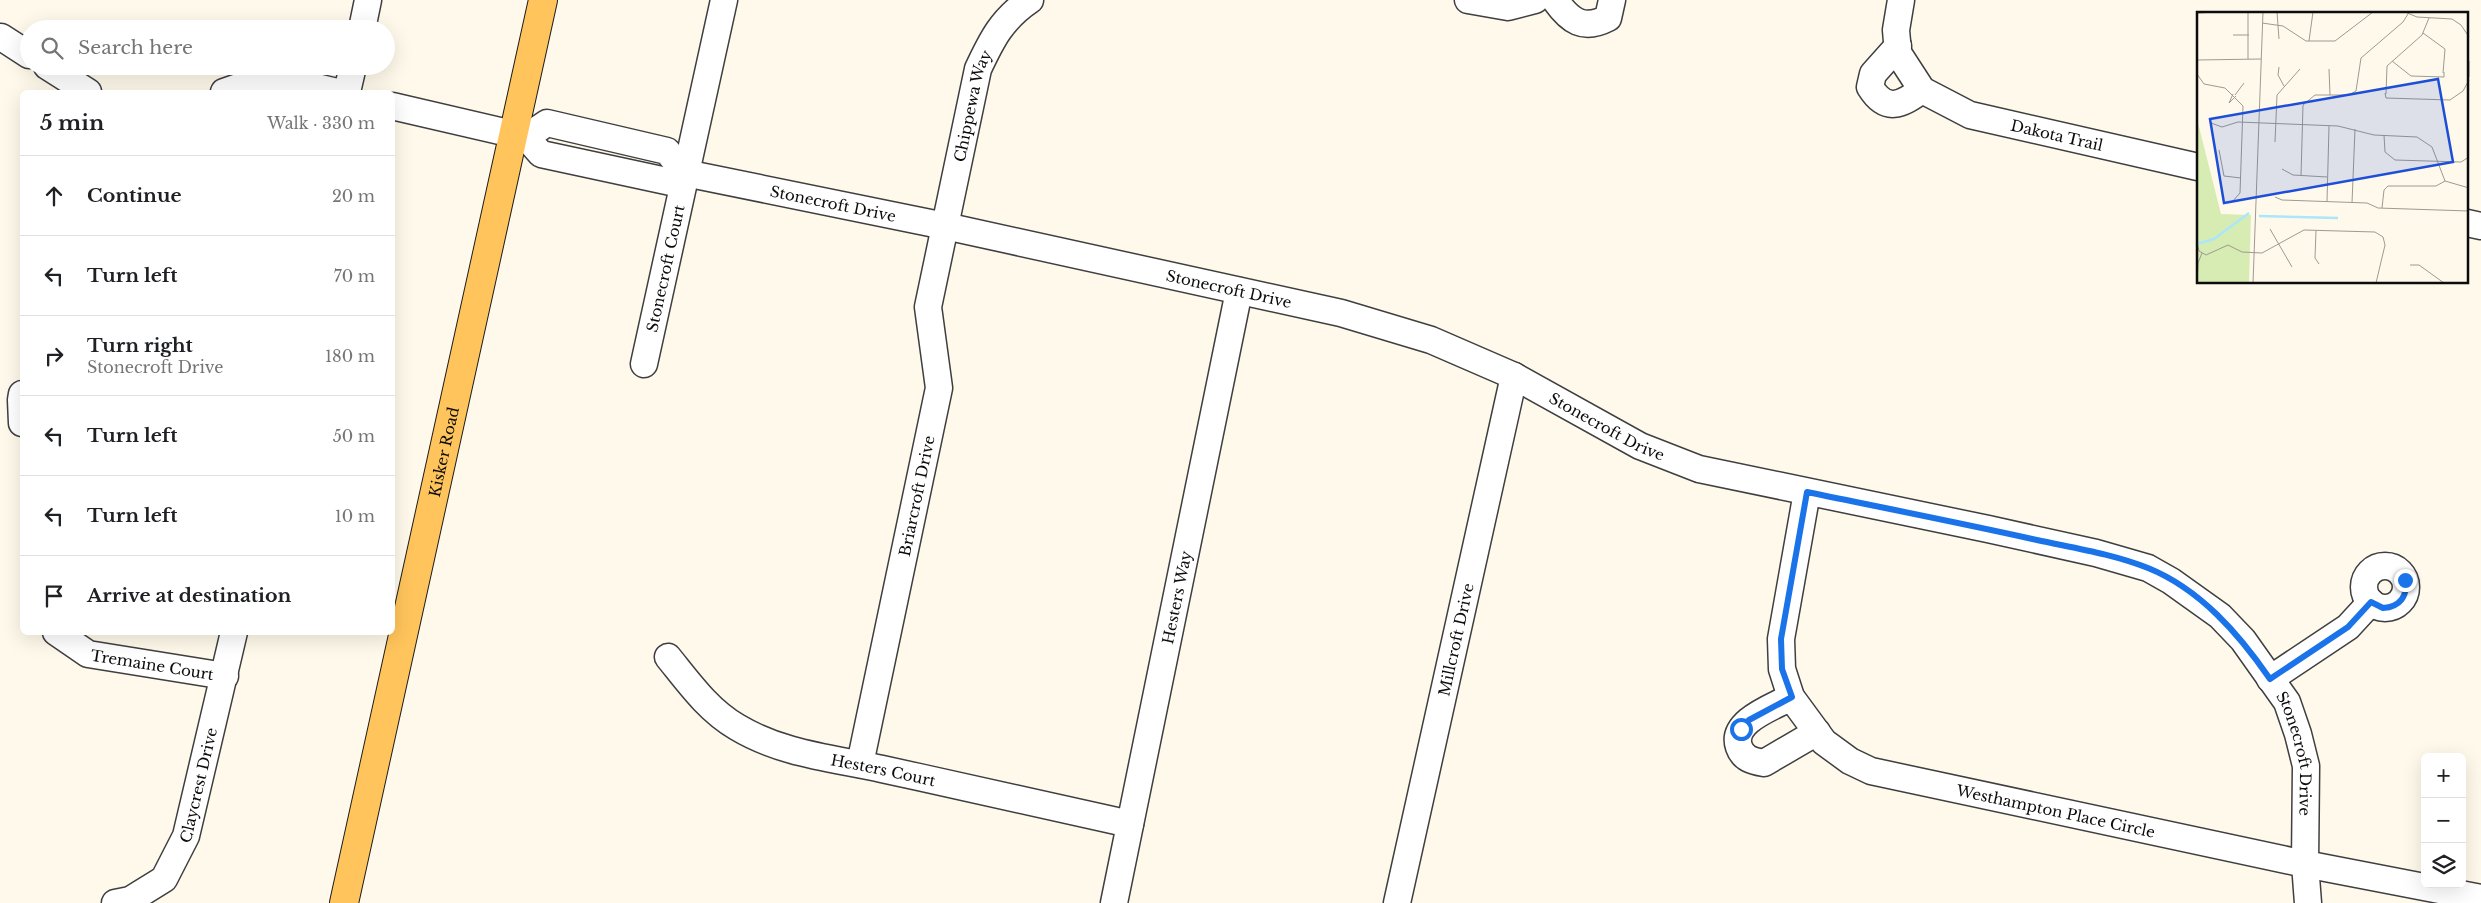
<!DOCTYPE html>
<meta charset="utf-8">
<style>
:root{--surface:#fff;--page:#f2f2f2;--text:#202124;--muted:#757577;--line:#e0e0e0}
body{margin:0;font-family:"Libre Baskerville",serif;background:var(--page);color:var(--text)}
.controls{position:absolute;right:15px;bottom:15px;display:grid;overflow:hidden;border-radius:8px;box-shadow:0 5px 20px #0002}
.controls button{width:45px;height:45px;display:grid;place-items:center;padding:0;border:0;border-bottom:1px solid var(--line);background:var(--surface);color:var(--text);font:25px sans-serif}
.stop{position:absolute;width:15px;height:15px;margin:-11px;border:4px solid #1a73e8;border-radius:50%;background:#fff}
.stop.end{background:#1a73e8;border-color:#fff;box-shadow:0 1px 5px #0008}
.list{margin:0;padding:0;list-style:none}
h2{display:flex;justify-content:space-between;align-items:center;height:65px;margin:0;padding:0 20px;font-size:21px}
h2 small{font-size:16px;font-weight:400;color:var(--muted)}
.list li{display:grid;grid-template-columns:32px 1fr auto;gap:15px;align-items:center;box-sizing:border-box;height:80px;padding:0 20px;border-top:1px solid var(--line)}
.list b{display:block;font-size:19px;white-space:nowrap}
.list p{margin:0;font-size:16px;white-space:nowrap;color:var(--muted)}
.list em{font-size:16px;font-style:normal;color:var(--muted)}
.icon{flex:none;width:28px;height:28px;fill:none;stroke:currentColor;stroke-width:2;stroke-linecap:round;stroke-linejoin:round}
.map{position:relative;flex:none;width:2481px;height:903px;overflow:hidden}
.search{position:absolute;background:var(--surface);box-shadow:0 5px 20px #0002;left:20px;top:20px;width:375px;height:55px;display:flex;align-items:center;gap:12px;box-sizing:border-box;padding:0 18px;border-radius:28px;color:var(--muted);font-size:19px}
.panel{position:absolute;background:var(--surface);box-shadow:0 5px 20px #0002;left:20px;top:90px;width:375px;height:545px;border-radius:8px}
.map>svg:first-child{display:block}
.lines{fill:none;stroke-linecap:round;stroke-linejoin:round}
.minor-casing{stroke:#3f3f3f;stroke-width:29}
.major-casing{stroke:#1d1d1d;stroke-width:30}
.minor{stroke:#fff;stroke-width:26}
.major{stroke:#ffc45b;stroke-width:28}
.route{stroke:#1a73e8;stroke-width:6}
.labels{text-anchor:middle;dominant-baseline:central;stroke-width:5;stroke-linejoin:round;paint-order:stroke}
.street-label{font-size:15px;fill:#0c0c0c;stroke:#fff}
.inset-river{fill:none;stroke:#ace6fa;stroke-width:2.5}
.inset-road{fill:none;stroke:#9e9a92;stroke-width:1}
.view{fill:#1d4ed8;fill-opacity:0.15;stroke:#1d4ed8;stroke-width:2.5}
.inset-edge{fill:none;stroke:#0c0c0c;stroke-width:2.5}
</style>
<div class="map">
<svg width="2481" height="903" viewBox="0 0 2481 903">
<rect width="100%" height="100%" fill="#fff9eb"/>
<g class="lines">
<g class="minor-casing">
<g id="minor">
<path d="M1468 0 1508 7 1535 0"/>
<path d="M1555 0C1570 21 1583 31 1608 18L1612 0"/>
<path id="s1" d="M1901 0 1896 30 1898 53 1922 90 1970 115 2198 167"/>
<path d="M362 29 368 0"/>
<path d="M1 37 29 55"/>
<path d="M1898 46 1873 74 1870 87C1886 113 1901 105 1922 90"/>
<path d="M47 66 88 92"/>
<path d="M224 92 264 78 295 82 337 92"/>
<path d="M347 92 353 66"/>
<path id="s2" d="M392 106 526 137 541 154 671 182 685 173 945 226 1341 313 1431 340 1514 376 1640 446 1699 469 1988 529 2096 553 2148 568 2171 581 2220 616 2243 640 2287 702 2298 734 2306 766 2305 864 2308 903"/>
<path d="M526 137 547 123 667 151 685 173"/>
<path d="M2467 223 2481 226"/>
<path id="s3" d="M644 364 724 0"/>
<path d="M22 394 21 400 22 423"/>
<path id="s4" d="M1807 492 1781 639 1782 669 1791 697 1824 742 1850 761 1871 771 2305 864 2481 898"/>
<circle cx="2385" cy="587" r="21"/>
<path id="s5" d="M56 632 88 654 225 676"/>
<path id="s6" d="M668 657C689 683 708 710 737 727 782 754 832 758 882 769 965 787 1048 806 1130 824"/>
<path d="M2270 679 2348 627 2371 602"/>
<path d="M1791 697C1774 707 1730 721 1739 747 1743 759 1753 761 1764 763L1817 732"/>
<path id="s7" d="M860 764 939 388 928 307 978 69C992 39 1002 19 1030 0"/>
<path id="s8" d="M115 903 130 900 164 879 186 836 234 632"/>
<path id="s9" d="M1114 903 1239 291"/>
<path id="s10" d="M1397 903 1514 376"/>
</g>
</g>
<g class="major-casing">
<g id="major">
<path id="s11" d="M344 903 543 0"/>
</g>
</g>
<use href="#minor" class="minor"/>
<use href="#major" class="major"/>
</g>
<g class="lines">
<path class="route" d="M1741 729 1749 720 1792 697 1782 669 1781 639 1807 492C1884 508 1961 523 2037 540 2074 548 2113 554 2148 568 2200 589 2239 634 2270 679L2348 627 2371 602 2383 608C2400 607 2408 596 2405 580"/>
</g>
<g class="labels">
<g class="street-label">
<text stroke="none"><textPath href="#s7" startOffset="672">Chippewa Way</textPath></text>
<text stroke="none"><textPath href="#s1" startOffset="241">Dakota Trail</textPath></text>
<text stroke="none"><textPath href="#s2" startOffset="461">Stonecroft Drive</textPath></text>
<text stroke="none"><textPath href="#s3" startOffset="98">Stonecroft Court</textPath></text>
<text stroke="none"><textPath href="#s2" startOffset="866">Stonecroft Drive</textPath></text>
<text stroke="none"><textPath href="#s2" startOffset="1271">Stonecroft Drive</textPath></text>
<text stroke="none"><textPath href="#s11" startOffset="462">Kisker Road</textPath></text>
<text stroke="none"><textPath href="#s7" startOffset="274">Briarcroft Drive</textPath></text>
<text stroke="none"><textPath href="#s9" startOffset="312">Hesters Way</textPath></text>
<text stroke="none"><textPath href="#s10" startOffset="270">Millcroft Drive</textPath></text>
<text stroke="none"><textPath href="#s5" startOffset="104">Tremaine Court</textPath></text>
<text stroke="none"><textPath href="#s2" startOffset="2081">Stonecroft Drive</textPath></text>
<text stroke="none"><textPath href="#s6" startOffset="252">Hesters Court</textPath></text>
<text stroke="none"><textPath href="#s8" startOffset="156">Claycrest Drive</textPath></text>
<text stroke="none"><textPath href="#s4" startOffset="509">Westhampton Place Circle</textPath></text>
</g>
</g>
<g transform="translate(2197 12)">
<rect width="271" height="271" fill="#fff9eb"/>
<path d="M0 107 24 202 54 203 52 271H0Z" fill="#d7ecb3"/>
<path class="inset-river" d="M62 204 141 206M0 232 17 227 52 201"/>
<path class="inset-road" d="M80 0 82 27M208 0 220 5 255 7 264 13 272 25M0 1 21 0M65 11 86 14 109 29H138L176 0M226 21 248 37 246 61M36 23H52M112 29 116 0M51 47V0M0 48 64 47M195 49 214 64 247 65V60M272 49V65M82 55 81 63 87 74M132 57 133 83M0 62 7 72 28 76 46 94 43 181 35 190M188 81 189 86 253 88 266 79 272 68M36 82 32 91 39 84M189 82 190 54 225 23 232 6M38 83 47 71M14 111 25 115 41 110 141 114 177 123 220 125 235 135 248 169 272 176M187 123 188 140 198 148 264 150 272 145M78 130 80 83 103 57M22 138 27 164 44 166M85 157 96 163 130 165M104 164 106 93 118 83H152L159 79 164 46 206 10 211 2M78 185 85 188 170 191 181 196 272 199M130 190 132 114M155 191 158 117M185 196 187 178 191 174H239L248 169M73 217 95 255M119 218 118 246 122 252M0 231 2 239 9 243 31 233 45 240 65 241 107 218 178 220 186 225 188 233 179 271M213 253H222L247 271M0 271 1 251 5 241M56 271 66 0"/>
<path class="view" d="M241 67 256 150 27 191 13 107Z"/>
<rect width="271" height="271" class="inset-edge"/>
</g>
</svg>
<div class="controls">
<button>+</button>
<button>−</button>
<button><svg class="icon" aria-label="layers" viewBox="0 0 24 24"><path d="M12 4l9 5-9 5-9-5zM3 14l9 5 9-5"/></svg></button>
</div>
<div class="stop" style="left:1741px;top:729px"></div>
<div class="stop end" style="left:2405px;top:580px"></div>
<div class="search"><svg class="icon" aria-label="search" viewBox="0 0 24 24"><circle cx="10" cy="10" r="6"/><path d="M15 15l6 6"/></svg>Search here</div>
<section class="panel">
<h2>5 min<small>Walk · 330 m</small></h2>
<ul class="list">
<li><svg class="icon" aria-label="ahead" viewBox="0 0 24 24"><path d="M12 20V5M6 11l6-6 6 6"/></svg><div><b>Continue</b></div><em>20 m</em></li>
<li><svg class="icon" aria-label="left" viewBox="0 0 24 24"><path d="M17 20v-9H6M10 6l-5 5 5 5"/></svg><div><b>Turn left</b></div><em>70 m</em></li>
<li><svg class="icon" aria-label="right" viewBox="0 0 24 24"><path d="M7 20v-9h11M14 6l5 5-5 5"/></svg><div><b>Turn right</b><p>Stonecroft Drive</p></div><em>180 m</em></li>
<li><svg class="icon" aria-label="left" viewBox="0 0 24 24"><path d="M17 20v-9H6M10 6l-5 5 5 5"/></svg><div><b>Turn left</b></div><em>50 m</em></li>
<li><svg class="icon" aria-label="left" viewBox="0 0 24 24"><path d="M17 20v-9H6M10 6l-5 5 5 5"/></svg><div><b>Turn left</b></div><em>10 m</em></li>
<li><svg class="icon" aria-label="arrive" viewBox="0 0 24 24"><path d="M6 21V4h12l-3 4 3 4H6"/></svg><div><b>Arrive at destination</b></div></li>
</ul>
</section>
</div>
